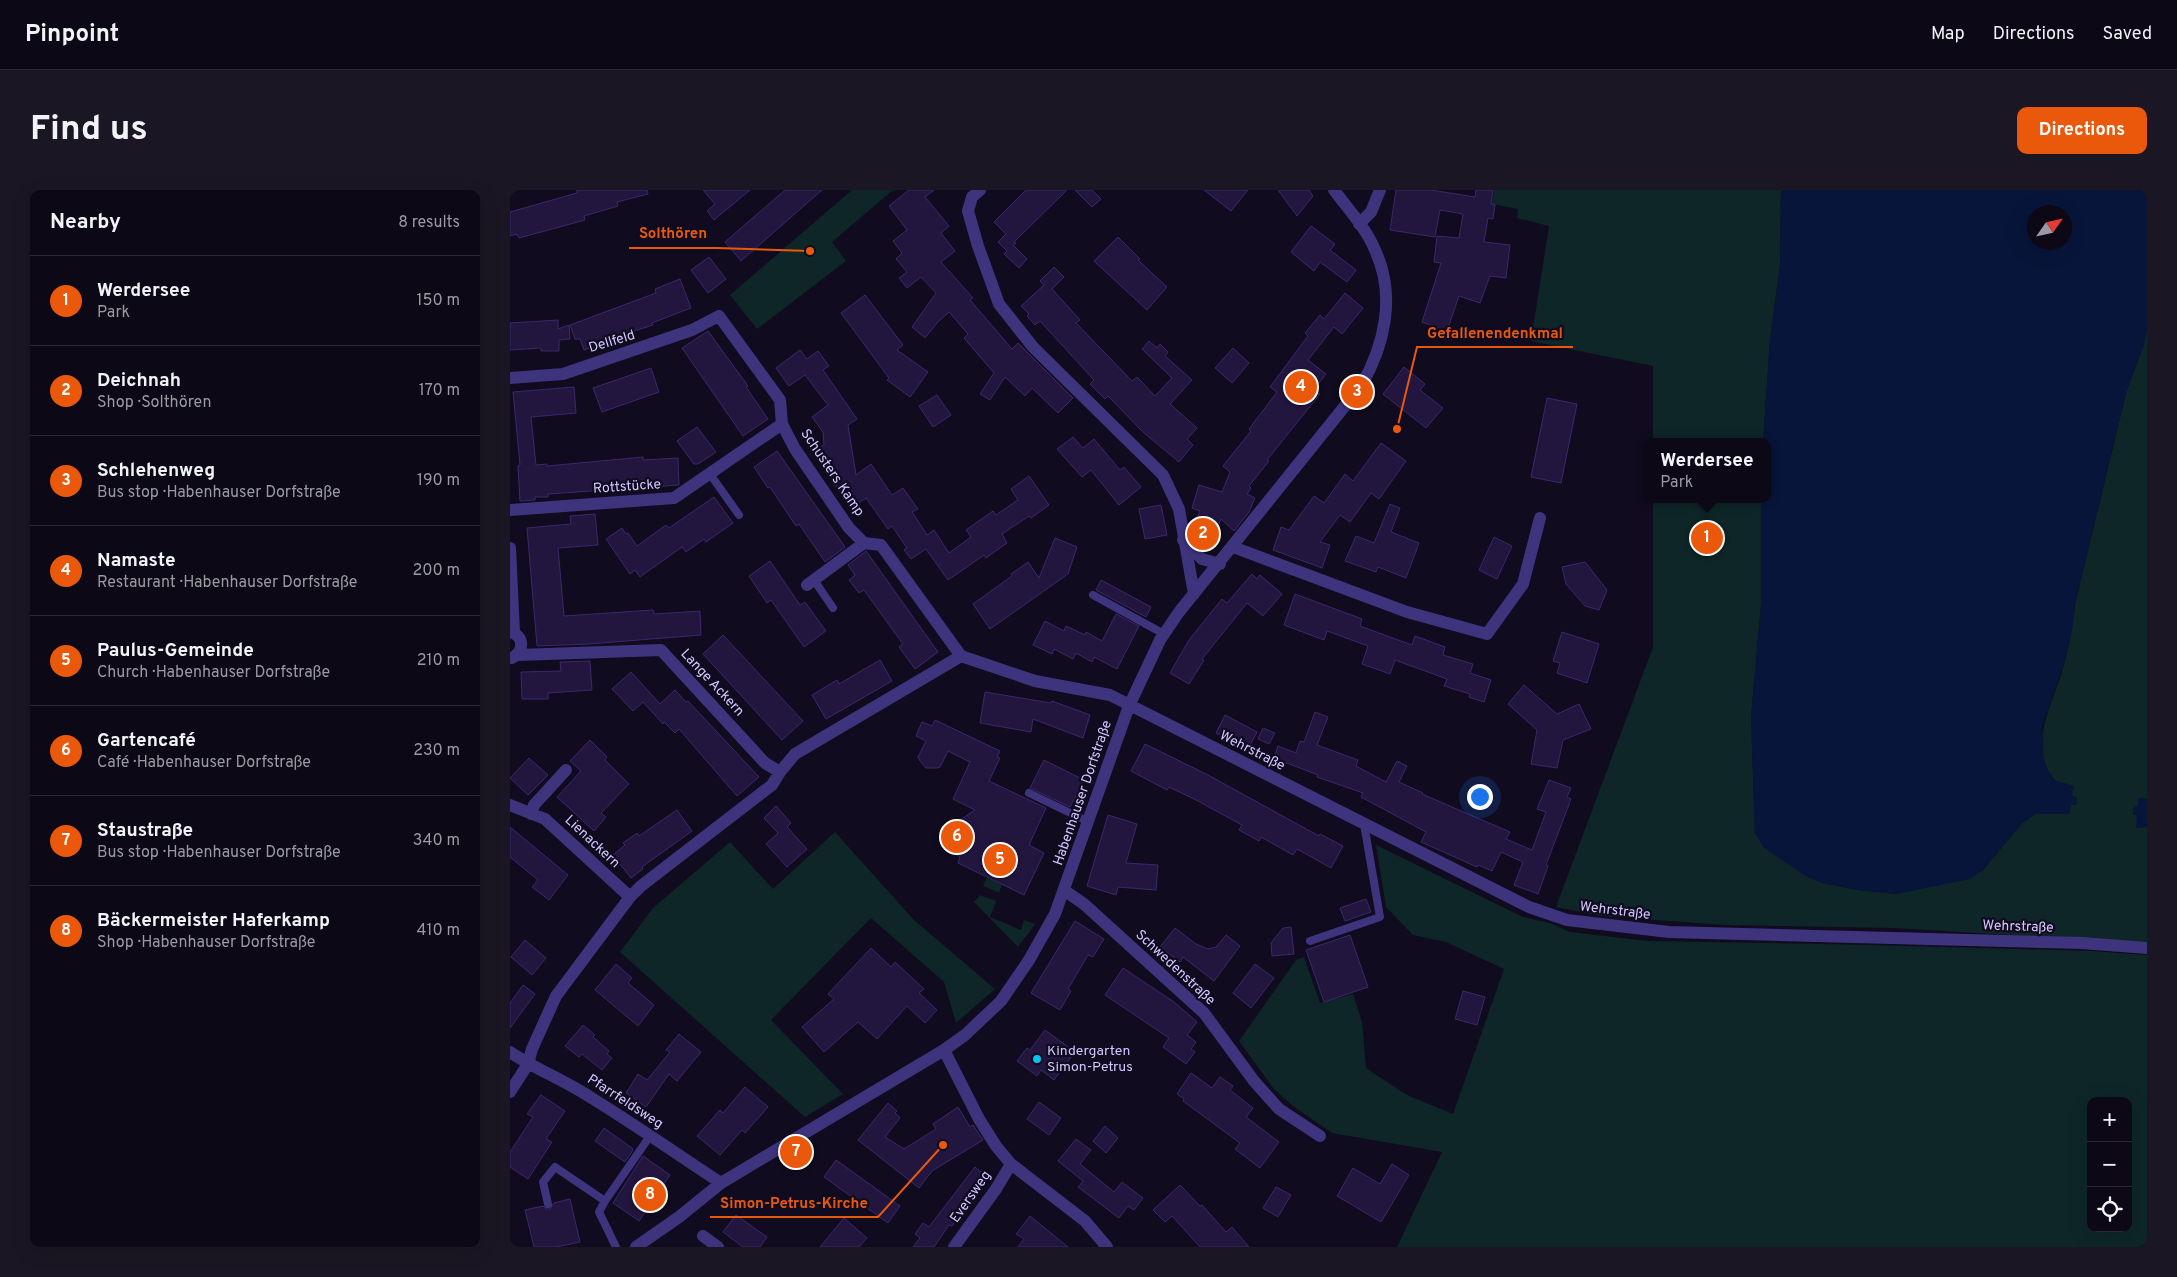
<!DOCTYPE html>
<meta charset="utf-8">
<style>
:root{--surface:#0c0816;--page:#1a1623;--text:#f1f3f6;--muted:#9a9aa1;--line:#2c2935;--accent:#ea580c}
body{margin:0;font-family:Overpass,sans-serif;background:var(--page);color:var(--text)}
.controls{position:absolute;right:15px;bottom:15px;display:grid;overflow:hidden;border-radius:10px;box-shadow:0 5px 20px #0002}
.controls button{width:45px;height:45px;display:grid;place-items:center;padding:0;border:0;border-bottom:1px solid var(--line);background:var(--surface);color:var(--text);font:25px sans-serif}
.compass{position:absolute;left:1517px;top:15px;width:45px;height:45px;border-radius:50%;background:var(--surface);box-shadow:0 5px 20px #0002;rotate:56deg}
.you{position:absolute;left:969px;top:606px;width:18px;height:18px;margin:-12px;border:4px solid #fff;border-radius:50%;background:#1a73e8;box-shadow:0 0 0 8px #1a73e833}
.badge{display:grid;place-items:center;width:32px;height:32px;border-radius:50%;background:var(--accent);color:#fff;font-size:16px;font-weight:700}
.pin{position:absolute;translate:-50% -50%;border:2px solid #fff;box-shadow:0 1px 5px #0006}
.popup{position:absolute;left:1133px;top:248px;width:128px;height:65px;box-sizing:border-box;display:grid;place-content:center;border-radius:10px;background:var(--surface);filter:drop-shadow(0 1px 4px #0005);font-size:16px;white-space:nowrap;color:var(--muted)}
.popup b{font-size:19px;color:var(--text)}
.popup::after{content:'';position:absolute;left:50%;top:100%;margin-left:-10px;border:10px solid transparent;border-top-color:var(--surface)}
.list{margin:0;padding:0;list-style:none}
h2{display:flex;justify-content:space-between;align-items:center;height:65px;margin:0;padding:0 20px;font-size:21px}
h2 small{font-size:16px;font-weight:400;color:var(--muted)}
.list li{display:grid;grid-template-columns:32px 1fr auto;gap:15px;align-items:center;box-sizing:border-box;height:90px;padding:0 20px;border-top:1px solid var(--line)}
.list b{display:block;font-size:19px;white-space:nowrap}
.list p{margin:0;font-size:16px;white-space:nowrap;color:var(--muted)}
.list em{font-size:16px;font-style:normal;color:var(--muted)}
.icon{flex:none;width:28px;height:28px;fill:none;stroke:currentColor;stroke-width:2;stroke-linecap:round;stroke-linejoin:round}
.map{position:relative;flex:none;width:1637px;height:1057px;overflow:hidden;border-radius:10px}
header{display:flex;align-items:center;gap:30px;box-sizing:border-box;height:70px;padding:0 25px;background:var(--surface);border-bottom:1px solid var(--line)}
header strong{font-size:24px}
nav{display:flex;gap:28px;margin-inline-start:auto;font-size:18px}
.intro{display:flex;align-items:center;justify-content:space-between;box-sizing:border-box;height:120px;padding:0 30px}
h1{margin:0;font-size:35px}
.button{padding:12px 22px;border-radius:10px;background:var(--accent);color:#fff;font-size:18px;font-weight:700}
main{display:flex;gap:30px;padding:0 30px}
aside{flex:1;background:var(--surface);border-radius:10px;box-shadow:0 5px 20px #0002}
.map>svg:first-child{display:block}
.green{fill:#0e2628;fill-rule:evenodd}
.water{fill:#07153a;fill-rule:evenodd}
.building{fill:#22163f;stroke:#3b286c}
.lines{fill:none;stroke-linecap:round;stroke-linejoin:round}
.lane{stroke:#3e347e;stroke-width:8}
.street{stroke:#3e347e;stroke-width:12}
.poi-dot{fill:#00c4f2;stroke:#100b1e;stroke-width:2}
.labels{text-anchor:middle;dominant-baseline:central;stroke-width:4.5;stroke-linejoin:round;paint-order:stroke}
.street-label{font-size:14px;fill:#d3c7ff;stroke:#100b1e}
.poi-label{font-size:14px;fill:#d3c7ff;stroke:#100b1e;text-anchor:start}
.leader{fill:none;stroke:#e8590c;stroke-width:2}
.callout-dot{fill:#e8590c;stroke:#100b1e;stroke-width:2}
.callout-label{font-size:15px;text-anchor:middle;font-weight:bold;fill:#e8590c;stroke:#100b1e;stroke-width:4.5;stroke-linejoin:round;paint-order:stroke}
</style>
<header>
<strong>Pinpoint</strong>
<nav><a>Map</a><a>Directions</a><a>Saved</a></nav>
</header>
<div class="intro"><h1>Find us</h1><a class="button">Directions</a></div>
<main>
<aside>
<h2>Nearby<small>8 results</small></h2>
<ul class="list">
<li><span class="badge">1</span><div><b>Werdersee</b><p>Park</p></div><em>150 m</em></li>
<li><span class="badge">2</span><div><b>Deichnah</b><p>Shop · Solthören</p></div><em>170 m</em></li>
<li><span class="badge">3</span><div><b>Schlehenweg</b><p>Bus stop · Habenhauser Dorfstraße</p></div><em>190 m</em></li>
<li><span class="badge">4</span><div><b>Namaste</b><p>Restaurant · Habenhauser Dorfstraße</p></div><em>200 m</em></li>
<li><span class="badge">5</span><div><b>Paulus-Gemeinde</b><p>Church · Habenhauser Dorfstraße</p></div><em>210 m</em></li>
<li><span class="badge">6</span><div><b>Gartencafé</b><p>Café · Habenhauser Dorfstraße</p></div><em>230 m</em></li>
<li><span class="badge">7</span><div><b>Staustraße</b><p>Bus stop · Habenhauser Dorfstraße</p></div><em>340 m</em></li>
<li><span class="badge">8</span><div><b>Bäckermeister Haferkamp</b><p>Shop · Habenhauser Dorfstraße</p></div><em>410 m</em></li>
</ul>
</aside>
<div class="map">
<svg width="1637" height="1057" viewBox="0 0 1637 1057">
<rect width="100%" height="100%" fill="#100b1e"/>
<path class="green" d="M342 0H383L322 52 336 71 247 139 220 105Z
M984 0H1271L1270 75 1260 150 1253 252H1143V176L1021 151 1039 36 1007 28 1008 19 982 14Z
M1637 139V609L1629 608 1628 616 1623 624 1627 625 1630 636 1637 637V753L1384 738 1215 735 1091 726 1046 717 1143 457V309H1251V415L1241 527 1245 643 1312 693 1349 700 1386 704 1472 681 1512 633 1526 624H1559L1561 615H1566L1567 608C1559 606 1554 600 1549 594 1513 561 1544 512 1554 475 1559 455 1563 435 1565 414L1616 203 1634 154Z
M325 642 404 730 485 799 446 833 434 792 361 728 261 830 333 904 295 927 110 762 143 718 220 652 263 699Z
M866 655 1013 727 1040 733 1060 742 1138 751 1362 755 1582 761 1637 765V1057H887L932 962 822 943 783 916 764 899 729 851 786 770 794 767 810 813 843 804 852 832 856 878 897 905 943 924 994 779 936 752 903 745 876 717ZM1581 911H1618V1038H1581Z
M477 687 492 694 489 703 473 696Z
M470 705 486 711 480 727 511 740 514 730 525 734 508 757 464 712Z"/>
<path class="water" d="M1271 0H1637V139L1634 154 1616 203 1565 414 1563 436 1553 476 1532 537 1534 573 1544 590 1564 596 1562 606 1567 608 1566 615H1561L1559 624H1526L1512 633 1472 681 1460 689 1386 704 1349 700 1312 693 1297 687 1253 657 1245 643 1241 527 1251 415V309H1257V252H1253L1260 150 1270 75ZM1524 22H1554V52H1524Z
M1629 608 1637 609V637L1626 638 1627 625 1623 624 1624 616H1628Z"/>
<path class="building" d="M67 0H137L138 4 107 12 108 16 74 26 75 30 9 48 7 44 0 46V22L67 3Z
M193 0H240L204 30 197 21 205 14Z
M275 0H312L231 71 215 52Z
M399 0H424L415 7 439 36 431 43 445 61 431 72 463 108 460 110 502 159 508 153 563 208 548 223 522 198 515 206 495 187 480 210 470 204 484 183 454 148 458 144 439 122 427 133 415 148 402 137 426 103 411 87 397 98 389 88 397 82 386 69 392 63 383 51 397 40 379 16Z
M516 0H557L504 52 506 53 503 55 517 69 509 78 494 64 497 61 488 52 496 44 484 32Z
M565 0H582L591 9 582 17Z
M694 0H738L721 21Z
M768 0H799L803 6 787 26Z
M886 0H921L965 7 966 0H983L981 14 985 15 983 29 978 28 974 52 1000 55 996 88 980 86 970 113 949 106 937 141 912 132 931 73 924 72 927 46 949 48 953 24 930 20 925 47 880 40Z
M801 36 825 54 820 60 846 80 837 92 810 72 804 81 781 62Z
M608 47 630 69 628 70 657 97 637 120 584 71Z
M199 67 216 89 198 103 181 80Z
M544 77 554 87 542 99 570 130 566 133 622 191 627 187 645 206 662 188 632 159 639 151 647 158 650 154 658 162 655 166 682 190 660 214 687 238 677 249 683 255 669 272 633 242 598 206 595 209 580 194 584 190 530 131 525 135 517 126 519 124 511 116 534 95 530 91Z
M170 89 181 118 142 133 143 135 90 152 91 154 74 160 70 149H65L60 135 146 103 145 99Z
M835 103 853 118 832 144 824 137 798 170 816 184 804 199 810 204 757 270 759 271 739 296 741 298 737 304 745 308 739 322 724 341 711 329 702 351 681 342 690 321 682 318 689 295 712 302 720 282 713 276 741 241 739 239 767 202 760 197 798 146 795 143 810 125 814 129Z
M355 105 393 155 387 160 418 182 400 207 377 190 379 188 331 123Z
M48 130V139L59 135 60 149 49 150V161H31V158L0 160V133Z
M198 141 238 196 236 197 258 229 233 246 172 158Z
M723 158 739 173 722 193 705 178Z
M290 160 297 169 308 161 319 176 313 180 347 229 338 235 346 285 361 274 382 305 393 298 408 319 402 322 417 345 424 340 439 363 461 347 456 340 483 321 486 325 508 310 501 299 519 286 539 315 521 328 519 326 492 344 497 353 476 368 474 365 438 390 416 359 401 369 394 360 397 358 382 336 378 339 356 308 341 318 322 291 324 290 305 261 314 255 313 242 302 227 318 215 295 185 279 196 266 178Z
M894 177 915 194 910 200 933 218 916 238 873 204Z
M141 178 149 202 92 222 83 198Z
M64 197 66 223 21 227 26 275 37 274V276L133 267V270L168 268 169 295 38 304V307H25V310L10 311 8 276 10 275 3 202Z
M427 205 441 225 423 237 409 216Z
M1037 208 1067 214 1051 293 1021 287Z
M187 237 206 262 188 274H184L167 251Z
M563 247 573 258 584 249 610 280 614 277 631 297 609 315 581 280 572 287 547 259Z
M871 253 896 271 869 309 861 303 840 332 830 325 810 352 820 355 812 378 763 360 771 337 779 340 804 306 814 313 835 284 843 291Z
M267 261 335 357 315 372 289 334 286 336 260 297 258 298 244 277Z
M204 307 223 333 196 352 194 349 176 362 172 357 130 387 125 380 120 384 96 349 112 338 116 344 118 343 127 356 156 335 159 338Z
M880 314 890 318 881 342 909 353 896 388 868 377 866 382 835 371 846 346 864 353Z
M651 315 657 345 635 349 629 319Z
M85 324 88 355 48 358 54 426 143 420 144 424 190 421 191 445 79 454 27 456 17 338 61 334 60 326Z
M984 347 1002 356 987 389 969 380Z
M545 348 567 357 558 384 480 439 463 414 502 386 501 384 518 372 529 388Z
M356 361 428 462 405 479 389 457 393 454 354 400 349 403 339 390 345 385 338 375Z
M260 371 290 415 295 412 316 441 294 457 261 410 257 413 239 386Z
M1075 372 1097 400 1089 420 1075 416 1056 394 1052 377Z
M742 384 747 389 750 385 772 404 753 426 737 413 692 469 694 470 679 494 660 483 679 450 712 409 717 413Z
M591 390 641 417 636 427 586 400Z
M785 404 852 429 850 436 902 455 905 446 935 457 933 465 963 474 960 483 981 490 974 512 959 507 960 504 934 496 937 489 885 470 880 484 852 474 858 456 817 441 814 450 774 435Z
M606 424 629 436 607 479 584 467 582 472 566 463 563 469 544 459 542 464 523 455 535 431 554 441 556 436 575 445 576 442 592 451Z
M1052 442 1089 454 1077 493 1047 483 1050 473 1043 471Z
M213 445 293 531 272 550 193 464Z
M370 470 382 491 316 529 302 505 327 490 329 494Z
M80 471 82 500 38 503V509H12L11 482 51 481 50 472Z
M121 482 150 514 165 500 176 512 178 511 249 587 227 606 169 539 165 543 154 532 153 534 133 512 123 521 102 499Z
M1014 495 1047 524 1069 514 1081 539 1053 550 1047 578 1021 574 1027 540 998 514Z
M475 502 541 513 542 511 580 525 573 548 523 529 521 542 470 533Z
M805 522 818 527 807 555 848 570 846 576 876 592 887 571 897 576 889 592 913 603 912 604 1000 642 996 649 1022 660 1036 622 1027 619 1039 590 1061 598 1057 607 1061 609 1036 675 1038 676 1028 704 1004 695 1013 672 991 662 982 681 968 675 967 677 911 652 916 642 851 607 853 603 807 587 808 585 764 568 768 556 786 563 790 551 794 552Z
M715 525 747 542 738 559 706 543Z
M425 530 490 561 487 567 490 568 479 591 536 618 519 655 534 663 514 705 448 673 450 667 435 659 434 648 438 638 465 620 443 609 460 572 438 561 430 577 427 578H416L410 571 408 567 416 551 406 546 412 532 422 536Z
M753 538 765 543 759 554 748 549Z
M80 550 97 567 95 570 119 594 91 623 96 627 84 641 47 607 71 581 60 571Z
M635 554 698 585 809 646 810 644 833 656 821 678 787 659 783 665 751 647 749 651 729 640 732 635 686 610 659 597 657 600 621 581Z
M19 568 38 585 18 605 0 588Z
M534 570 574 590 560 617 520 598Z
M266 616 281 633 277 637 297 659 277 677 256 654 268 643 254 628Z
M167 620 182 641 132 677 133 679 121 688 103 665 115 655 113 653 127 643 129 646Z
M598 625 627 634 616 673 648 675 646 700 608 697 606 705 577 696Z
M0 637 58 685 39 710 22 697 28 690 0 667Z
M856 709 861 722 835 731 830 718Z
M565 731 594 749 583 767 578 765 558 799 561 801 550 820 521 803Z
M781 737 784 764 762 766 761 753 773 738Z
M665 738 686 754 698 759 706 757 716 745 730 756 704 791 673 767 670 772 650 757Z
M840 745 858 797 814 812 796 760Z
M15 750 36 768 22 785 1 767Z
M361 758 381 777 385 772 414 799 409 803 427 820 415 833 397 816 367 849 348 832 314 862 292 837 324 809 318 804Z
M106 774 122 788 118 793 144 815 128 836 85 800Z
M745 774 764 788 741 818 723 803Z
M613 778 664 812 687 832 677 845 686 852 681 859 685 862 676 874 653 857 659 848 595 805Z
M13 795 25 804 0 838V813Z
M953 801 975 807 967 835 945 829Z
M73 835 85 845 83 847 99 861 97 864 102 868 92 880 72 864 69 867 55 856Z
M535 840 565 862 544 890 531 880 527 886 507 871 517 858 520 860Z
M169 844 191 862 167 891 159 884 136 917 116 903 128 884 137 890 160 862 156 860Z
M681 883 702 898 710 887 723 896 720 900 743 918 736 927 769 952 750 978 725 959 730 953 673 911 674 909 667 904Z
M235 897 258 917 235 943 232 940 210 965 187 946 210 920 213 923Z
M31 905 55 921 36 949 42 952 18 989 0 977V962L23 927 17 924Z
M529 912 551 928 539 945 517 929Z
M378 913 387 921 385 923 390 928 375 947 394 959 426 939 423 934 448 917 460 937 463 935 473 950 422 981 409 998 348 950Z
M595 936 608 948 596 963 583 951Z
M94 938 122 958 123 960 115 972 85 951Z
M566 949 581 960 570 974 604 1002 612 992 633 1008 624 1020 618 1016 609 1028 568 997 573 991 548 971Z
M133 966 160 985 129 1031 103 1013Z
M326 970 390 1016 378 1033 314 987Z
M882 974 899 985 871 1032 827 1006 843 978 870 994Z
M465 977 477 987 442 1036 439 1035 424 1057H403L410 1048 405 1044 413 1033 419 1037Z
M670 995 690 1016 692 1015 716 1042 722 1037 739 1057H690L662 1026 655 1032 643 1020Z
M766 997 781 1005 768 1027 753 1018Z
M60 1009 70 1052 47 1057H24L15 1020 33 1016 36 1019H40L44 1013Z
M226 1025 257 1047 250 1057H233L213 1042Z
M520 1026 558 1057H508L514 1049 506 1044Z
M334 1028 357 1048 349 1057H310Z"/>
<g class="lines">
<path class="lane" d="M200 284 229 325
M304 390 323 418
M583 405 654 444
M519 603 579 632
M800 751 870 727 854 634
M95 1011 140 946
M38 1014 33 992 45 977 95 1011 89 1022 106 1057"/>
<path class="street" d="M470 0 462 7 458 21 468 56 489 114 523 157 653 285 669 319 684 404
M849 34 861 22 870 0
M0 188 53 184 182 140 209 126 270 210 272 234 285 259 339 338 354 353 371 355 451 466
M0 320 164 308 272 234
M673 350 692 369 710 374
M723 357 897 422 977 444 1013 394 1030 328
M0 358 4 442
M297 395 354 353
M0 442C14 445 15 461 2 468
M8 465 151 460 255 573 270 582
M0 615 35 629 120 707
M21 624 24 615 56 580
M555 701 574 714 694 823 744 891 769 919 810 946
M434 860 469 929 486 956 501 974 575 1031 597 1057
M0 862C25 879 54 890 80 907 124 934 167 964 211 993
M0 902 18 874 22 859 46 806 120 707 131 696 262 595 270 582 285 564 451 466 525 491 600 505 1019 717 1057 730 1159 742 1572 753 1637 758
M193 1046 208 1057
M126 1057 169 1027 211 993 434 860 455 845 491 811 519 770 545 724 619 516 650 450 669 422 851 196C875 155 886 105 865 60 856 38 838 19 824 0
M444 1057 486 999 501 974"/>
</g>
<circle class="poi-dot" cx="527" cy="869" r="5"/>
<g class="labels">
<g class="street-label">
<text transform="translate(102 152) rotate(-17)">Dellfeld</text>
<text transform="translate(322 283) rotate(56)">Schusters Kamp</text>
<text transform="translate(117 297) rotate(-4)">Rottstücke</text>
<text transform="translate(202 493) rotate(47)">Lange Ackern</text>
<text transform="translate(742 561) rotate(27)">Wehrstraße</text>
<text transform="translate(573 603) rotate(-71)">Habenhauser Dorfstraße</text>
<text transform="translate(82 652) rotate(43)">Lienackern</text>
<text transform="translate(1105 721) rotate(7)">Wehrstraße</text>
<text transform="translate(1508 737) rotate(2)">Wehrstraße</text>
<text transform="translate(665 778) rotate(43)">Schwedenstraße</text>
<text transform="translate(115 912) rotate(33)">Pfarrfeldsweg</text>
<text transform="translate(461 1007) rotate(-55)">Eversweg</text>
</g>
<g class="poi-label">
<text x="537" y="861">Kindergarten<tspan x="537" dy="16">Simon-Petrus</tspan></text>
</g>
</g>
<path class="leader" d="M300 61L207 58H119M887 239L907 157H1063M433 955L368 1027H200"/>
<g class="callout-dot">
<circle cx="300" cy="61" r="5"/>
<circle cx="887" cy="239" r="5"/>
<circle cx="433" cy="955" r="5"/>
</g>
<g class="callout-label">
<text x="163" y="48">Solthören</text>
<text x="985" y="148">Gefallenendenkmal</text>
<text x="284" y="1018">Simon-Petrus-Kirche</text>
</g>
</svg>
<div class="controls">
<button>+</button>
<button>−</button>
<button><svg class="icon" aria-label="locate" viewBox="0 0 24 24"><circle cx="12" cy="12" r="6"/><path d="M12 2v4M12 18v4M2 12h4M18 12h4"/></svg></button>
</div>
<svg class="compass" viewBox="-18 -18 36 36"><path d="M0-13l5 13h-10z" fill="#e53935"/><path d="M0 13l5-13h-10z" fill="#9a9aa1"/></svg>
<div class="you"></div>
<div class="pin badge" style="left:1197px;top:348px">1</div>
<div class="popup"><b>Werdersee</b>Park</div>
<div class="pin badge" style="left:693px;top:344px">2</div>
<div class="pin badge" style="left:847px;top:202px">3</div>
<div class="pin badge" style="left:791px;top:197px">4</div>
<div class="pin badge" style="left:490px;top:670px">5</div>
<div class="pin badge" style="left:447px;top:647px">6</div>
<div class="pin badge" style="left:286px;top:962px">7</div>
<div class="pin badge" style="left:140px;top:1005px">8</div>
</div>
</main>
